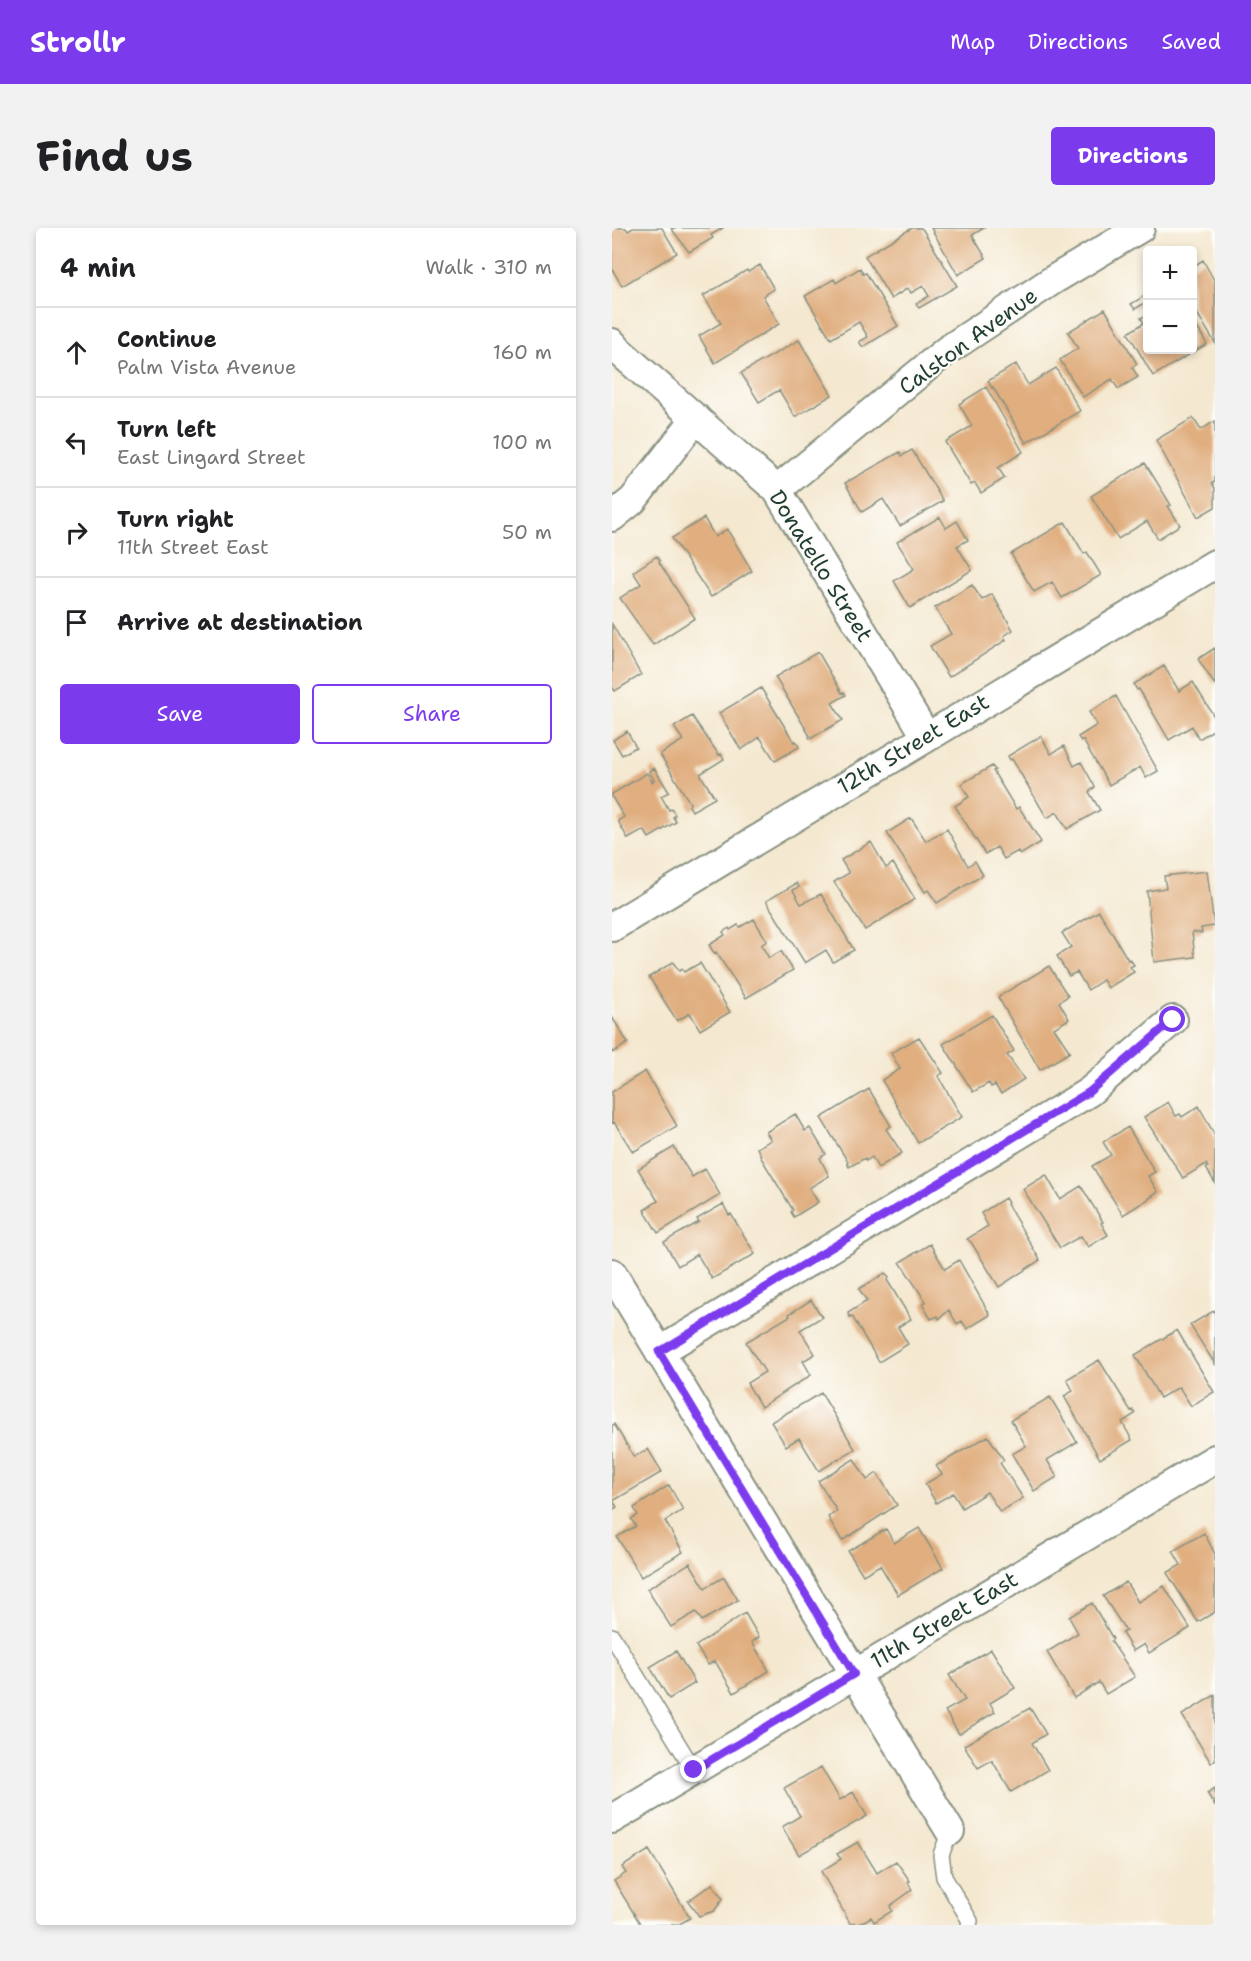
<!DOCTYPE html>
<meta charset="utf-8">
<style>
:root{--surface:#fff;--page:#f2f2f2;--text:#202124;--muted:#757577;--line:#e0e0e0;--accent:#7c3aed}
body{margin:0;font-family:"Shantell Sans",sans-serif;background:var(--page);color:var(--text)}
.controls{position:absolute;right:18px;top:18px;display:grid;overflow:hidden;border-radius:6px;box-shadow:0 3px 9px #0003}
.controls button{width:54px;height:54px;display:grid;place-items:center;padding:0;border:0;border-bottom:2px solid var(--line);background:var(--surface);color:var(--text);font:30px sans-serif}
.stop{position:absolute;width:18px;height:18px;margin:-14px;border:4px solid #7c3aed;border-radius:50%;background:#fff}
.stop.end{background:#7c3aed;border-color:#fff;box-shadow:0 2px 6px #0008}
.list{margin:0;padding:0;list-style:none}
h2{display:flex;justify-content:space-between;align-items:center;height:78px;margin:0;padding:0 24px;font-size:26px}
h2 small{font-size:20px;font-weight:400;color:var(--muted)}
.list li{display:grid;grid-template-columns:39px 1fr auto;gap:18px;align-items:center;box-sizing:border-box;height:90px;padding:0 24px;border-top:2px solid var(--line)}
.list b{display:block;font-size:22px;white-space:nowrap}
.list p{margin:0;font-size:20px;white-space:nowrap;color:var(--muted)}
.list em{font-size:20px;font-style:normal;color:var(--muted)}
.actions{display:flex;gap:12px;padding:18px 24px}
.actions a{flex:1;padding:14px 0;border:2px solid var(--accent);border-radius:6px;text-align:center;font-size:21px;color:var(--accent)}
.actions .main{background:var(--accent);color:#fff}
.icon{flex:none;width:33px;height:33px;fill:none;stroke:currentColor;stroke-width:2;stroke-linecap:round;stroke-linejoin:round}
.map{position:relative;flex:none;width:603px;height:1697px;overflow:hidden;border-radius:6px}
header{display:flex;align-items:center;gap:36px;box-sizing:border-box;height:84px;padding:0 30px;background:var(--accent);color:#fff}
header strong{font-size:28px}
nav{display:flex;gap:33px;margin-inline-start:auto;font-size:21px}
.intro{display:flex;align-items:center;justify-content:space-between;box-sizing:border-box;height:144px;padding:0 36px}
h1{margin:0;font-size:42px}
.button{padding:15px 27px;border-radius:6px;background:var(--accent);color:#fff;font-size:21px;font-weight:700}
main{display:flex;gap:36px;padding:0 36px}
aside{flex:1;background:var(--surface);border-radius:6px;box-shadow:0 3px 9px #0003}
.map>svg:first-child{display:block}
.building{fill:#e0ae7f}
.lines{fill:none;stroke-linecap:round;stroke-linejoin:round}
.lane-casing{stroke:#8a9282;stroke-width:18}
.street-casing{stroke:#8a9282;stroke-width:32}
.lane{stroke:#fff;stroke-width:15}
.street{stroke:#fff;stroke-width:28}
.route{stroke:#7c3aed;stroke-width:8}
.labels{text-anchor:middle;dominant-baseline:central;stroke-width:4.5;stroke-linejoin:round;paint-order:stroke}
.street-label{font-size:22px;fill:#1f3d34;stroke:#fdfcf7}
</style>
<header>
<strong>Strollr</strong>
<nav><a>Map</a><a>Directions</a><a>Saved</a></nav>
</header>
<div class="intro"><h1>Find us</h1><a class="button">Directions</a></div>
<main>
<aside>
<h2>4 min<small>Walk · 310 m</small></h2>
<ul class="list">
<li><svg class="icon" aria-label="ahead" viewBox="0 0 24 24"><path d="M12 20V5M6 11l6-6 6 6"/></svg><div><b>Continue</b><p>Palm Vista Avenue</p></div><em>160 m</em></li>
<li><svg class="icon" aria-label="left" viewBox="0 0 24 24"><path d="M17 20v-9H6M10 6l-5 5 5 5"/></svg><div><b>Turn left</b><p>East Lingard Street</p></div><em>100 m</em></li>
<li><svg class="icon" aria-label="right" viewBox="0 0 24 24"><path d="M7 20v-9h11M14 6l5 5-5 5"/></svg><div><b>Turn right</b><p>11th Street East</p></div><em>50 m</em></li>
<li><svg class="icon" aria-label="arrive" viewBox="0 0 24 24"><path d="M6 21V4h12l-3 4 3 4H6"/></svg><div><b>Arrive at destination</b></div></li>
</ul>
<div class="actions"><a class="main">Save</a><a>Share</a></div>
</aside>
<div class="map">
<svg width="603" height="1697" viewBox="0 0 603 1697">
<rect width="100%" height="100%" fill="#fdfcf7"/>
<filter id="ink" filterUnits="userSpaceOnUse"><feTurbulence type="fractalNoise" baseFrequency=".0167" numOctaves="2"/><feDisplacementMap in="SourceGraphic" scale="12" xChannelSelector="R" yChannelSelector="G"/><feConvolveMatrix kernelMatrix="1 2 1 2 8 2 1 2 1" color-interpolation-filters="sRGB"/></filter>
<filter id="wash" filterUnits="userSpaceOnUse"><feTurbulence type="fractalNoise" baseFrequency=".008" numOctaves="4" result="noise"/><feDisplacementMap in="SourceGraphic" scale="24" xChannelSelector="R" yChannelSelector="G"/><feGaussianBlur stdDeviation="1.35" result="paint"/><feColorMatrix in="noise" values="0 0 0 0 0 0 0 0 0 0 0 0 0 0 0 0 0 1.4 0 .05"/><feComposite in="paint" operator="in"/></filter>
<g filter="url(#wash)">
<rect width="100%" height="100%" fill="#f4e8d0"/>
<g id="blocks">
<path class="building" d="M0 0H14L16 3 21 0H50L65 25 10 58 0 41Z
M59 0H111L99 7 101 10 77 24Z
M300 0H309L311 2 345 58 307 80 304 76 317 68 311 58 299 65 296 60 279 71 253 28Z
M319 0H372L360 7 374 30 346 47Z
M591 32 603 54V115L580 77V39Z
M148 37 162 61 151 68 167 96 103 135 87 108 109 95 91 68 135 42 136 44Z
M248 40 251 46 254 45 286 98 251 119 247 114 256 109 247 94 219 111 193 68 222 51 224 55Z
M536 66V73L523 81 519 76Z
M493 81 525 136 520 139 526 149 506 161 500 151 471 169 448 132 466 120 456 104Z
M536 86V122H580V91L595 116 541 148 516 105 532 95 529 90Z
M187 112 220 167 183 189 167 162 147 174 129 145Z
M404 136 416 157 444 140 468 183 414 215 381 159 380 160 376 153Z
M374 159 411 224 386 240 393 250 369 265 363 255 359 257 333 214 360 198 347 176Z
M581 190 589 202 603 193V254L600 255 603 260V279L586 289 544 212Z
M300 222 331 273 288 298 271 271 250 284 233 255 288 224 290 228Z
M533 235 559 277 556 278 568 297 546 311 535 293 506 311 479 268Z
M328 289 334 300 345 293 356 312 345 318 360 342 298 380 282 353 302 341 285 314Z
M92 290 103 309 115 301 140 343 99 369 60 310Z
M453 294 472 326 475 324 489 347 450 370 440 354 422 364 399 326Z
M45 328 48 333 47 334 83 390 41 417 8 370 29 356 21 344Z
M360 357 370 372 380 366 401 402 392 408 394 412 337 449 318 418 339 406 323 380Z
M0 396 29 447 3 463 0 459Z
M603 420V457L586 431Z
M206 424 230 465 232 464 234 467 220 475 231 492 198 511 197 509 198 508 163 449Z
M552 438 567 463 581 454 603 490V501L587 511 580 498 557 512 527 461 525 462 522 456Z
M149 460 182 514 184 513 187 519 163 533 148 509 129 522 107 485Z
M504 468 546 543 534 550 528 539 497 557 471 512 469 513 466 509 485 497 477 484Z
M80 488 107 527 109 526 112 531 88 546 103 570 80 583 77 578 78 575 48 526 71 512 62 499Z
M15 503 24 519 10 527 1 512Z
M429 508 439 526 452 518 462 538 469 534 483 559 477 564 488 582 455 601 445 584 435 590 400 531 398 532 396 528Z
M380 538 383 542 381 543 404 581 407 579 429 614 408 627 406 623 392 631 385 619 373 626 343 578 357 569 349 556Z
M42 540 57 564 49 568 57 582 60 581 63 587 61 589 64 594 37 610 32 602 16 611 6 593 12 589 0 569V566L35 545 40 554 42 552 37 543Z
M299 590 314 613 335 601 356 638 363 633 371 647 325 675 316 662 313 664 275 605Z
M259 614 274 640 281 635 303 671 253 702 222 654 237 645 229 632Z
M595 643 602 698 589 700 590 705 580 704 583 729 542 734 535 663 554 660 552 648Z
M185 655 187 659 181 662 189 676 209 666 242 722 221 734 214 722 193 735 154 673Z
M487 683 516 732 518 731 522 737 518 739 522 744 496 760 491 752 476 762 465 744 457 748 445 728 459 719 450 705Z
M142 691 155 713 149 717 157 730 169 723 181 742 134 770 104 724 102 725 97 717 113 707 111 704 117 700 118 702 126 697 128 699Z
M61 734 67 743 70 741 72 744 88 735 118 784 88 802 78 785 65 793 37 749Z
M437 738 456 768 447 774 457 791 442 800 458 824 428 842 386 769Z
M380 787 402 823 395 827 412 851 389 866 383 857 379 859 377 855 361 864 331 816Z
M0 789 16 815 0 825Z
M307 809 331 845 326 848 350 889 306 915 270 852 288 841 279 825Z
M33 843 65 898 21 924 2 894 0 895V864Z
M257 861 279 898 274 901 290 925 266 940 260 929 254 933 253 930 237 939 235 935 236 934 209 890Z
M556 874 564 888 568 886 570 889 587 878 589 882 603 908V955L594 940 596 939 594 936 571 950 532 889Z
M183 886 193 903 198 900 214 926 208 930 217 948 197 960 206 974 182 989 179 984 181 982 148 928 149 927 145 920 159 912 154 904Z
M516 899 543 944 536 948 546 964 540 967 541 968 511 987 480 938 499 927 491 914Z
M62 919 80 949 93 941 108 967 46 1005 32 982 46 973 26 941Z
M434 947 448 971 469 958 491 994 489 995 496 1007 476 1019 469 1008 448 1020 411 961Z
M393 970 396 975 395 976 428 1032 387 1059 359 1014 355 1011 376 998 369 985Z
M111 976 117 987 119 986 143 1026 100 1051 85 1026 66 1038 52 1014 87 994 85 991Z
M318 1016 333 1041 347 1032 378 1087 355 1101 350 1093 345 1096 337 1082 327 1091 326 1088 319 1091 310 1076 314 1074 288 1034Z
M273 1045 277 1050 275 1052 299 1091 286 1099 296 1116 267 1134 240 1088 238 1089 236 1085 255 1073 247 1061Z
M199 1072 210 1089 188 1102 203 1126 191 1133 199 1147 149 1179 135 1155 153 1144 134 1114 178 1088 177 1086Z
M603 1082V1136L578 1097Z
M565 1102 602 1164 579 1178 567 1159 548 1170 523 1127Z
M487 1132 519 1183 521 1182 523 1186 510 1194 520 1212 488 1231 452 1168 461 1163 455 1151Z
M209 1165 243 1221 207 1243 187 1210 174 1218 159 1194Z
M438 1169 465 1214 435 1232 445 1249 422 1263 400 1226 414 1218 399 1192Z
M2 1196 22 1229 36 1221 50 1244 1 1273 5 1279 0 1282V1198Z
M376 1208 392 1232 388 1235 411 1270 388 1284 375 1264 350 1280 341 1265 324 1275 313 1256 330 1246 324 1238Z
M242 1231 255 1252 265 1245 285 1277 230 1313 216 1289 225 1283 206 1253Z
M57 1257 71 1282 53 1293 71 1324 29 1349 5 1309 24 1298 19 1291 26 1287 22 1280Z
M307 1300 331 1340 286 1367 268 1337 251 1347 236 1323 274 1301 282 1315Z
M592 1305 603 1326V1384L586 1394 555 1345 569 1337 561 1323Z
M78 1335 93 1360 112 1349 126 1372 90 1393 84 1384 59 1399 35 1361Z
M514 1354 526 1374 552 1358 578 1400 537 1425 532 1416 521 1423 510 1405 514 1403 491 1368Z
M480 1375 501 1411 499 1413 523 1449 494 1466 487 1454 462 1470 435 1424 466 1405 457 1389Z
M133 1385 147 1409 140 1414 157 1443 122 1465 103 1433 96 1437 84 1418Z
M379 1421 403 1460 378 1475 383 1484 347 1506 333 1483 353 1472 337 1447Z
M64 1423 83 1455 57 1471 38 1439Z
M603 1467V1532L599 1535 570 1487Z
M418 1480 434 1506 420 1515 436 1542 399 1564 380 1532 366 1540 352 1517Z
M209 1539 228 1572 241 1564 255 1588 187 1627 170 1599 188 1588 172 1560Z
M603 1560V1578L595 1565Z
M246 1614 265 1645 284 1633 298 1653 296 1654 300 1662 278 1678 280 1683 262 1694 259 1689 245 1697 242 1695 239 1697 209 1643 229 1631 225 1626Z
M37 1622 78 1690 66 1697H29L2 1653 14 1645 10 1639Z
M100 1656 111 1671 102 1683 87 1688 76 1673Z"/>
</g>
</g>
<g filter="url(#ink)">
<use href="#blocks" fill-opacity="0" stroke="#8a9282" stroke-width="1.5"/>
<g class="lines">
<g class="lane-casing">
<path id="lane" d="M0 1408 82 1542
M338 1603 329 1627 332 1649 358 1693 357 1697"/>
</g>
<g class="street-casing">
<path id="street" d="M0 115 7 123 165 262 314 508
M165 262 334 123 441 52 528 0
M0 289 21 272 84 190
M0 699 603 336
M0 1045 338 1603
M47 1124 477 864 561 792
M0 1591 603 1231"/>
</g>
<use href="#lane" class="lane"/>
<use href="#street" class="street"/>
</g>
</g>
<g class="lines" filter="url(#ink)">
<path class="route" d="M82 1542 242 1446 47 1124 477 864 561 792"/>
</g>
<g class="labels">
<g class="street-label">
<text transform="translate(356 113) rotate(-36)">Calston Avenue</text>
<text transform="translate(209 338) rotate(58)">Donatello Street</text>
<text transform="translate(301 516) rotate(-31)">12th Street East</text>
<text transform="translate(332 1392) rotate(-31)">11th Street East</text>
</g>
</g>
</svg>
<div class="controls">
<button>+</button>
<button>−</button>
</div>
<div class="stop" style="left:561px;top:792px"></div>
<div class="stop end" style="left:82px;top:1542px"></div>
</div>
</main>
